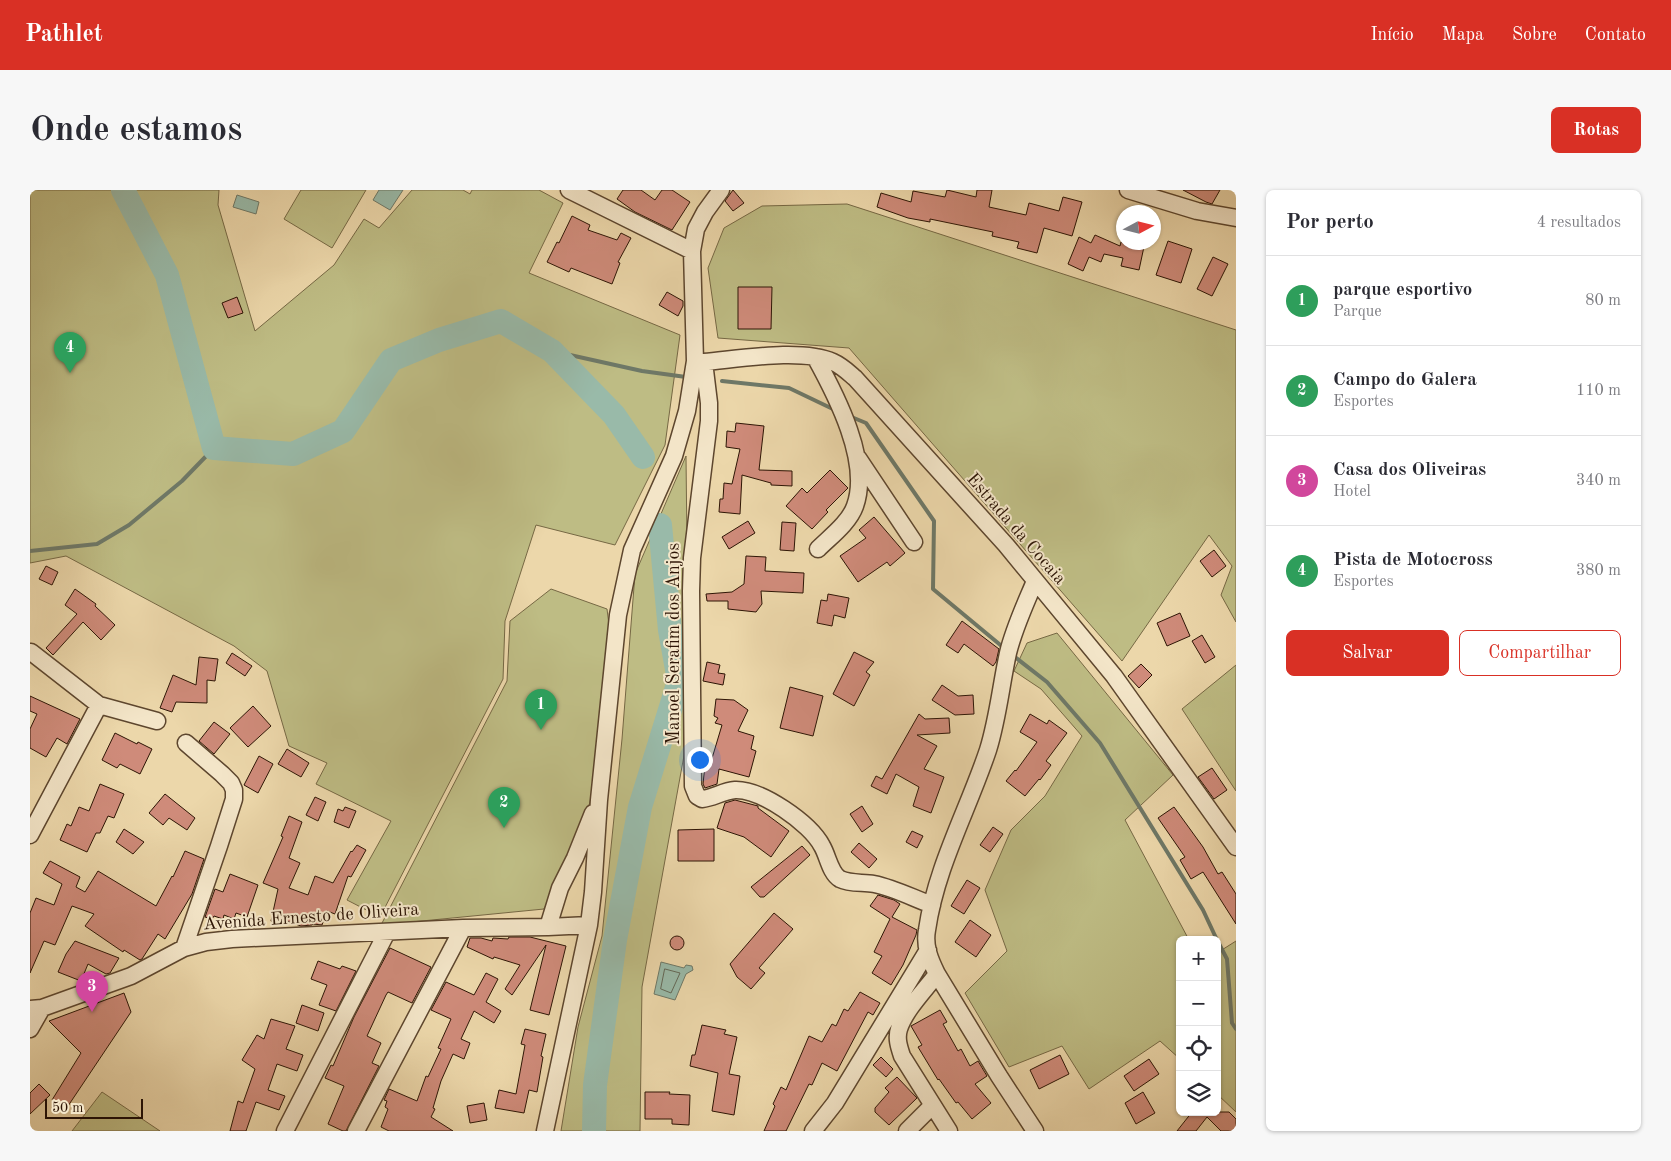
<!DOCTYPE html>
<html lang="pt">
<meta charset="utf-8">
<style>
:root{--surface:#fff;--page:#f7f7f7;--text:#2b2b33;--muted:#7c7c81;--line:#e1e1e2;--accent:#d93025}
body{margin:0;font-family:"Old Standard TT",serif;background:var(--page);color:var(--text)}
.controls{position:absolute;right:15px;bottom:15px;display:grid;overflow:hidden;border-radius:8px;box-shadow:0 1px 4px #0004}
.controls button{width:45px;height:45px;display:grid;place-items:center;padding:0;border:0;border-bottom:1px solid var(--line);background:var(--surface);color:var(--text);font:25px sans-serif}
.compass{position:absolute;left:1086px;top:15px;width:45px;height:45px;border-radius:50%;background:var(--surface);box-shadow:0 1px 4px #0004;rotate:83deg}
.scale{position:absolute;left:15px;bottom:12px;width:98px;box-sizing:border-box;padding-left:5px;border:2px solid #2d1505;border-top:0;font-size:14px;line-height:18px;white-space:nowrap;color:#2d1505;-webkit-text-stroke:4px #f3e5c8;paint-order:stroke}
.you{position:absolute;left:669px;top:569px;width:18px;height:18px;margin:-12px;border:4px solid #fff;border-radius:50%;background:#1a73e8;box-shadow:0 0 0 8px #1a73e833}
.badge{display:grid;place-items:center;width:32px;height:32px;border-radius:50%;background:var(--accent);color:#fff;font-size:16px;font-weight:700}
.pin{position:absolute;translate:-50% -41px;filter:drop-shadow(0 1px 2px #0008)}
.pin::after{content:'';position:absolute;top:26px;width:18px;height:15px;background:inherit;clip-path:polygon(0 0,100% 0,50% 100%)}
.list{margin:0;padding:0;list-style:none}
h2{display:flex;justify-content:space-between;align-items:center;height:65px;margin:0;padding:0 20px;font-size:21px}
h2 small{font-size:16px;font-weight:400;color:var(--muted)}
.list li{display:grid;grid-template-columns:32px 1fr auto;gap:15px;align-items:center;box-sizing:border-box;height:90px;padding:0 20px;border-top:1px solid var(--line)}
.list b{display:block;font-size:19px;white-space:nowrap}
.list p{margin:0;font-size:16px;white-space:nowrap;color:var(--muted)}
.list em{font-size:16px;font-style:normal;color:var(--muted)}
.actions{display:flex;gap:10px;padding:15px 20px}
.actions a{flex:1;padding:11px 0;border:1px solid var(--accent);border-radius:8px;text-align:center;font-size:18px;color:var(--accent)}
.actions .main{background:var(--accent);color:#fff}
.icon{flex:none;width:28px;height:28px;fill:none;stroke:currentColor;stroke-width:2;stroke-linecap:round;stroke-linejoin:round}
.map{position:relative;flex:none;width:1206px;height:941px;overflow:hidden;border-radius:8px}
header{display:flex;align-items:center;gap:30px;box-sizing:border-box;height:70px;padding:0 25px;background:var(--accent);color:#fff}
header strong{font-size:24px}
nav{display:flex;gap:28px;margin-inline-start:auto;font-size:18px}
.intro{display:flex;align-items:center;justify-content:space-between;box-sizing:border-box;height:120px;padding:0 30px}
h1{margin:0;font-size:35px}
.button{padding:12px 22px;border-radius:8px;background:var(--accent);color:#fff;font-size:18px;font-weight:700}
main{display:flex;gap:30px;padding:0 30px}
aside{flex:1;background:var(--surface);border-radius:8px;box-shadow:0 1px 4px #0004}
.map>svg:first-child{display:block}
.green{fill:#bebc84;stroke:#766844}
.water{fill:#99baa9;stroke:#6e7867}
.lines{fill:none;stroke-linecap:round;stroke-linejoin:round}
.shore{stroke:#636857;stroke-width:1}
.stream{stroke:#6e7867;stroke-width:4}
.river{stroke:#99baa9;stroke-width:24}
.building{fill:#cf8b7a;stroke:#2d1505}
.minor-casing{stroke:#5d462e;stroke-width:19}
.minor{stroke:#f3e5c8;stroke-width:16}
.labels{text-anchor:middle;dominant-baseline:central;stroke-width:4;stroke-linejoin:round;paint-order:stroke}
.street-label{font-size:18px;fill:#2d1505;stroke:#f3e5c8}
</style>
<header>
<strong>Pathlet</strong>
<nav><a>Início</a><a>Mapa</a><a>Sobre</a><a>Contato</a></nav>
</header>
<div class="intro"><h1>Onde estamos</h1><a class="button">Rotas</a></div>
<main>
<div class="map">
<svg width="1206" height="941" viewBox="0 0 1206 941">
<rect width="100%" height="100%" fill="#ecd7aa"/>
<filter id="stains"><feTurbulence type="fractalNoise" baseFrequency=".004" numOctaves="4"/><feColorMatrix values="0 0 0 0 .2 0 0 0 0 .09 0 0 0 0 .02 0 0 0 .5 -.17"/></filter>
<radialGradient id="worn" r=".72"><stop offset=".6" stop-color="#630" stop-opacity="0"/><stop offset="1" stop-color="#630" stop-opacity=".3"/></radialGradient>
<path class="green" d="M0 0H189L188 15 225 141 304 75 334 29 349 38 382 0H433L440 4 442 0H509L533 13 499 83 650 145 635 255 585 355 506 335 475 431 473 489 350 727 317 710 361 631 286 594 297 573 259 556 237 481 204 456 36 366 0 373Z
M271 0H336L302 58 254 29Z
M817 14 1206 140V432L1191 405 1202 376 1179 345 1092 471 819 158 688 148 678 78 694 38 732 16Z
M656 266 659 538 612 797 610 941H531L548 837 572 746 592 549 605 384Z
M521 399 577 419 579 435 565 588 553 644 514 719 351 735 477 491 480 431Z
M1027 443 1143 585 1095 630 1159 750H1150V869L1130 851 1059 899 1032 856 979 877 935 803 977 761 955 700 981 640 1015 606 1052 546 1011 499 984 481 997 453Z
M1206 475V601L1152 519Z
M1206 751V922L1187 904V763Z
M72 902 130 941H42Z"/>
<path class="water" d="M349 0H373L360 20 343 10Z
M207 5 229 12 226 24 203 17Z
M631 772 654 778 656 775 662 776 663 780 656 784 645 810 624 804Z"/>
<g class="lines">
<path class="shore" d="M635 779 650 783 641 803 631 799Z"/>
<path class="stream" d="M522 161 612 181 656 187
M692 191 759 198 805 220
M819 226 836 233 904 331 903 399 974 458
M0 361 67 354 99 335 152 291 184 258
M981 464 1017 492 1070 553 1173 720 1187 750
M1187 750 1197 769 1202 833 1206 839"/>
<path class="river" d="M93 0 137 85 184 258 263 264 313 241 361 170 409 150 471 131 522 161 584 225 613 267
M564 941 565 895 585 750 610 617 649 491 640 440 630 335"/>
</g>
<path class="building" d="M593 0H611L625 10 632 0H642L660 12 642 40 605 22 587 9Z
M703 0 714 13 703 21 695 11Z
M917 0 946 7 947 0H962L959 17 996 25 999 13 1029 21 1033 7 1052 12 1042 46 1014 38 1007 63 987 58 989 52 962 46 963 42 900 29V32L878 28 847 17 851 3 881 12 883 1 915 7Z
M1153 0H1190L1182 14 1176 12Z
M542 26 560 35 558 40 587 50 591 43 601 48 588 72 590 73 582 94 541 78 539 82 517 72 527 52 529 53Z
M1065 45 1090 56 1091 52H1115L1109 80 1091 76 1093 68 1074 64 1071 72 1059 67 1053 81 1038 74 1049 47 1061 53Z
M1138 51 1162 59 1151 93 1126 85Z
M1183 67 1198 74 1182 106 1167 99Z
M708 97H742L741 139H708Z
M637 102 653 111V116L648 126 629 115Z
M207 107 213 123 198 128 192 113Z
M706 233 734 236 729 280 762 281V296L741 295V293L712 285 710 324 689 322 690 309H693L694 293 702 294 710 259 696 257 697 241 705 242Z
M800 280 818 298 796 320 798 322 782 339 756 316 772 298 777 303Z
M844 327 875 363 860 376 857 372 828 392 810 366 836 348 829 340Z
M718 331 725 343 699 359 692 347Z
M752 332 766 333 764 361 750 360Z
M1184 360 1196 376 1182 387 1170 371Z
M716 366 736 367 735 381 774 383 773 403 731 401 732 414 726 422 698 419V411H677L676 404 702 402 714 394Z
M16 376 28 382 22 395 9 389Z
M45 399 66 414 65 416 85 435 71 450 53 432 23 465 16 458 47 424 35 415Z
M798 404 819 408 815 428 804 425 802 436 787 433 791 410 797 411Z
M1150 423 1160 446 1137 456 1127 433Z
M932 431 969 459 966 472 963 476 934 454 928 463 916 455Z
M1172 445 1185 467 1175 473 1162 451Z
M824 462 844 472 836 482 840 485 824 516 803 504Z
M202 463 222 476 215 486 196 473Z
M169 467 188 469 185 491 177 490V513L146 512 142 522 130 518 143 485 166 495Z
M677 472 690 475 688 483 695 484 693 495 673 491Z
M1111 474 1122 485 1109 498 1098 486Z
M912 495 928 506 943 505 944 524 925 525 902 510Z
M760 497 793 506 783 546 750 538Z
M0 506 50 529 37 554 27 548 16 567 0 558V539L7 524 0 521Z
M686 509 704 510 718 520 708 541 724 546 721 559 726 561 719 587 689 579 687 594 675 598 673 594 675 575H680L692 535 685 533 688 528 684 526Z
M223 516 241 536 218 557 200 538Z
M889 524 895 529 919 528 920 543 887 545 907 556 894 579 914 587 901 623 883 616 889 597 866 584 857 604 841 596 846 586 852 589Z
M1000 524 1017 534 1019 530 1037 543 1016 571 1021 575 1010 590 1009 589 995 606 976 591 985 580 986 581 1007 552 990 542Z
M184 532 200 544 184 564 169 551Z
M85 543 107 554 108 552 122 559 110 584 90 574 87 578 72 570Z
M257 559 279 573 271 587 248 574Z
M229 566 243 574 228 603 214 595Z
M1182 578 1197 600 1184 609 1168 587Z
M70 594 94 604 84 628 78 626 70 643H66L57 662 30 650 37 634 41 636 49 617 59 621Z
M135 604 165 628 157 640 139 628 133 635 119 623Z
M285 607 296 612 288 631 276 625Z
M705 610 728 616V618L759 641 741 667 714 647 687 638 695 613Z
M832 616 843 634 832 642 820 624Z
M315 617 326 621 319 638 304 632 308 619 313 621Z
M1144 617 1173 657 1188 684 1192 682 1206 704V734L1173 682 1161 689 1150 670 1155 667 1128 628Z
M259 626 272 632 259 668 270 673 259 698 278 705 285 686 303 693 321 661 322 662 327 655 336 660 321 687 318 686 305 724 297 721 292 735 283 734 282 735 271 736 254 730 253 734 241 731 248 699 233 693 253 647 251 646Z
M963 637 973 644 960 662 950 655Z
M94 639 114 652 103 664 86 652Z
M684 639V671H648V640Z
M882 641 893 646 887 658 876 652Z
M829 653 847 669 839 678 821 662Z
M772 656 780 665 734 707H730L721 697Z
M155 661 174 669 162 704 135 749 128 744 112 769 110 770 94 760 93 762 55 736 64 724 42 716 25 755 14 751 0 783V723L6 708 24 715 32 694 13 683 20 671 50 687 46 697 55 702 68 681 126 716 142 686 143 687Z
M200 684 228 695 217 727 206 723 204 729 194 725 193 729 184 726 182 729 175 727 185 699 193 702Z
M937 690 950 698 934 724 921 716Z
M848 705 864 710 870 714 862 727 887 740 886 745 873 775 861 795 842 783 852 766 844 762 860 729 840 716Z
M744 723 763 739 729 778 735 783 721 799 707 787 700 774Z
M940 730 961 745 946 767 925 752Z
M640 753a7 7 0 1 1 14 0a7 7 0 1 1-14 0Z
M479 747H500L536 756 519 825 500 820 516 755 482 805 475 799 490 775 464 767 463 769 437 757 440 748H451L462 751 463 748 478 749Z
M45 751 89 768 80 783 76 784 58 774 51 791 28 782 36 764Z
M360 758 401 777 382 813 358 802 356 805 337 846 351 853 342 873 349 876 316 941H313L298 934 314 896 295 888 301 875 303 876 324 827Z
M288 771 310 779 312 776 326 781 306 821 289 815 297 795 281 789Z
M456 783 468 789 456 812 471 821 464 833 444 821 431 849 440 853 434 869 423 864 411 891 403 918 405 919 401 927 423 941H359L351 937 358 919 355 917 357 911 354 910 359 899 387 911 396 886 398 887 411 859 408 858 421 829 401 820 416 792 444 805Z
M830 802 850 813 843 825 838 822 807 881 792 873 782 895 779 894 756 941H734L745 916 743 914 751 897 756 900 779 846 792 852 802 834 806 836 814 819 818 821Z
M94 803 101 822 36 919 22 910 51 863 19 831Z
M272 815 294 823 288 841 266 833Z
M910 820 917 832 913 834 928 861 931 859 940 876 948 871 957 886 945 894 961 913 942 929 928 912 926 913 909 889 908 890 888 857 892 855 881 836Z
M241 829 265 836 256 859 273 865 267 881 247 874 238 900 255 906 249 920 226 912 216 941H200L208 911 213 913 225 879 212 870 227 845 234 849Z
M672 835 696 840 694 844 707 847 699 884 710 886 704 925 682 921 688 883 660 876 662 865H665Z
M495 839 516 844 511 866 513 867 507 902 499 900 494 923 465 918 469 900 486 904 495 855 491 854Z
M1030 865 1039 884 1009 899 1000 880Z
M851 867 863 879 856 887 843 875Z
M1119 869 1129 884 1104 901 1094 886Z
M867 887 887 908 859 935 845 922V918L859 902 855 898Z
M9 894 20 905 0 924V903Z
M615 902H640L639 904 660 905 659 935 642 934V929H615Z
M1113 902 1125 923 1106 934 1095 913Z
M454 913 457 930 440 933 437 916Z
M1162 922H1199L1206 929V941H1191L1177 927 1166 941H1147Z"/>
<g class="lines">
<g class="minor-casing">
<path id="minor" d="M539 0 662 61
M1098 0 1167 21 1206 28
M785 167C806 205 841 272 825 316 819 333 800 347 788 359
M665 171 674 172C709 169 772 158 803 172 812 176 818 182 825 188L976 355 1084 486 1206 657
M674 172 679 213V231L662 368 661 401 663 596 667 606 672 609C683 608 693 601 705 600 731 599 780 633 792 656 798 666 800 683 810 689 820 694 833 692 844 694 864 698 883 708 902 715
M828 268 884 352
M1005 391C995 415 984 438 978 463 971 495 968 528 958 560 938 620 906 677 897 740 894 756 900 770 907 784L969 886 1005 941
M1 462 69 515 127 531
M0 645 69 515
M518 737 530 698 545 668 563 623
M154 758 189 656 204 609V600L201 593 192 584 156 553
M907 784C895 800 875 820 869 839 866 848 869 857 872 866L919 941
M0 819 12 818 101 786 154 758 176 752 202 749 433 738 518 737 559 735
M0 839 12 818
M255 941 357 742
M326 941 433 738
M515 941 559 735 563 702 569 610 588 425 602 360 644 266 657 221 665 171 662 61 666 39 675 22 691 0
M783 941 805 913 898 760
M877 941 902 916"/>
</g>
<use href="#minor" class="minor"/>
</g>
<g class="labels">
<g class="street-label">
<text transform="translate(986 339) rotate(49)">Estrada da Cocaia</text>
<text transform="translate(644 454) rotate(-90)">Manoel Serafim dos Anjos</text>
<text transform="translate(281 727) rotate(-4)">Avenida Ernesto de Oliveira</text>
</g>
</g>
<rect width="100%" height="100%" filter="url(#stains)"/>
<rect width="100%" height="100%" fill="url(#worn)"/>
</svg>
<div class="controls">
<button>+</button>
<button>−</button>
<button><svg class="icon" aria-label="locate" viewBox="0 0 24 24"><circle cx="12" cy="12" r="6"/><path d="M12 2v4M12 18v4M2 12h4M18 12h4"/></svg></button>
<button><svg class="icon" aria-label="layers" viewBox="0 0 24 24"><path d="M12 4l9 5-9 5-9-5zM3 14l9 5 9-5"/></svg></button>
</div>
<svg class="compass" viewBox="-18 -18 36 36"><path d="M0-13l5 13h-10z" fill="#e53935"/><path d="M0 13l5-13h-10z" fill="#7c7c81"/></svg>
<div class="scale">50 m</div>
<div class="you"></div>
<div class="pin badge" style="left:511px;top:540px;background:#2e9e5b">1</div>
<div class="pin badge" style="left:474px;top:638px;background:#2e9e5b">2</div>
<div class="pin badge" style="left:62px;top:822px;background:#d1479c">3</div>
<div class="pin badge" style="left:40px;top:183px;background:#2e9e5b">4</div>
</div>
<aside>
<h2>Por perto<small>4 resultados</small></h2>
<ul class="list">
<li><span class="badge" style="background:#2e9e5b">1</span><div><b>parque esportivo</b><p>Parque</p></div><em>80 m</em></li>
<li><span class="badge" style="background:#2e9e5b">2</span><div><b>Campo do Galera</b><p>Esportes</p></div><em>110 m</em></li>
<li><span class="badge" style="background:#d1479c">3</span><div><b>Casa dos Oliveiras</b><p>Hotel</p></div><em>340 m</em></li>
<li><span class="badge" style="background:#2e9e5b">4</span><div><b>Pista de Motocross</b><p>Esportes</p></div><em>380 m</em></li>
</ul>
<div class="actions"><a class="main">Salvar</a><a>Compartilhar</a></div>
</aside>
</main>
